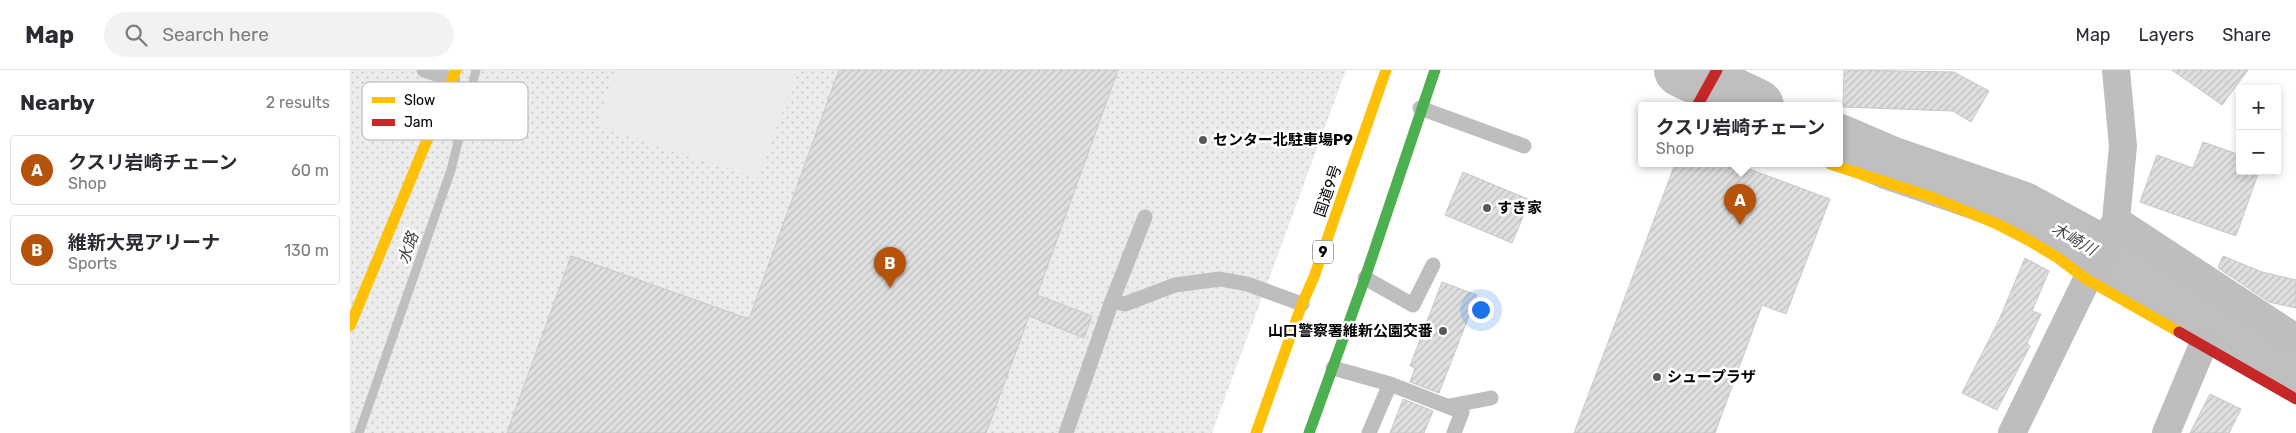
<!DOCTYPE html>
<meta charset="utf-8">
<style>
:root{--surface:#fff;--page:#f2f2f3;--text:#2b2b33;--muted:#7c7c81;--line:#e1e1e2;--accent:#b45309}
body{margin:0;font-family:Rubik,"Noto Sans JP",sans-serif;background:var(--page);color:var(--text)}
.controls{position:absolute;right:15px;top:15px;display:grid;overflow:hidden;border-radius:5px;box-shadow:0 2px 8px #0003}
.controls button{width:45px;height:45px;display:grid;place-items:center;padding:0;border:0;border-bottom:1px solid var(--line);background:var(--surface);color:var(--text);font:25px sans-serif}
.you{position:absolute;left:1130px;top:239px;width:18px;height:18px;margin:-12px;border:4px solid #fff;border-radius:50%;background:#1a73e8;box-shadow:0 0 0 8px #1a73e833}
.badge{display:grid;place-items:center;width:32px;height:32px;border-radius:50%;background:var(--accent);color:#fff;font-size:16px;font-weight:700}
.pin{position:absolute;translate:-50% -41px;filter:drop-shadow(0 1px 2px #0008)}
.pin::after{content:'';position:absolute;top:26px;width:18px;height:15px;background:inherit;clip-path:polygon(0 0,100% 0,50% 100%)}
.popup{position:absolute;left:1288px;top:32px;width:205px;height:65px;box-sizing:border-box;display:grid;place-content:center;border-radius:5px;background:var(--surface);filter:drop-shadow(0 1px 4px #0005);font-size:16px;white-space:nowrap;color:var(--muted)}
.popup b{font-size:19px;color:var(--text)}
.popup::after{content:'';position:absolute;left:50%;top:100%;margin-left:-10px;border:10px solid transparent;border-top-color:var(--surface)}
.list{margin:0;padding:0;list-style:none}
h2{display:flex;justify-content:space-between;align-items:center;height:65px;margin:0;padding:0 20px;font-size:21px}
h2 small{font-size:16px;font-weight:400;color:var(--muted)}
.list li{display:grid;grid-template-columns:32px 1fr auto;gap:15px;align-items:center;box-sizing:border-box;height:70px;margin:0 10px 10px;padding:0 10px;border:1px solid var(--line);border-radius:5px}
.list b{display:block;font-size:19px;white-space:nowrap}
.list p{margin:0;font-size:16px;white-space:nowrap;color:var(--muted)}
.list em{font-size:16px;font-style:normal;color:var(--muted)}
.icon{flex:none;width:28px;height:28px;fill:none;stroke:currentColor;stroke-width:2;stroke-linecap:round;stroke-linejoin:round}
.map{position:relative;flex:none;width:1946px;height:363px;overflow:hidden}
header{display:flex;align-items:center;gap:30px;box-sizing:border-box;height:70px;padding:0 25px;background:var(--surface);border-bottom:1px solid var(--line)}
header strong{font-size:24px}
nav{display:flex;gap:28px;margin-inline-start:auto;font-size:18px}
.search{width:350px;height:45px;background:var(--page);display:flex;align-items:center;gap:12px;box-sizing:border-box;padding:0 18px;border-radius:28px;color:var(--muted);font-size:19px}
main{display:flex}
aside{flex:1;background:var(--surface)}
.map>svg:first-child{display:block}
.park{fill:url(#park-dots)}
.pitch{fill:#ececec}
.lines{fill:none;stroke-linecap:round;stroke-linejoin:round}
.stream{stroke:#bfbfbf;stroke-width:9}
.river{stroke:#bfbfbf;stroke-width:54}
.building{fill:url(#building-hatch);stroke:#c7c7c7}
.lane{stroke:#bebebe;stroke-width:15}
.street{stroke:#bebebe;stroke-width:28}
.fast{stroke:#4caf50;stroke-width:11}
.slow{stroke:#ffc107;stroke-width:11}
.jam{stroke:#c62828;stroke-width:11}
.poi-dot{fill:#595959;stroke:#fff;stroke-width:2}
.labels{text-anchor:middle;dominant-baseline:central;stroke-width:5;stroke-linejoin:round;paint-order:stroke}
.shield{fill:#fff;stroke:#4c4c4c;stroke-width:1}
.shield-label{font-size:14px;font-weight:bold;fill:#000}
.poi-label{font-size:15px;font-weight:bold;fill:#000;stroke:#fff;text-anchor:start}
.street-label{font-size:15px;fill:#000;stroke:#fff}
.water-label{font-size:16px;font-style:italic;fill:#444;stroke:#fff}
.key{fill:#fff;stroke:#b2b2b2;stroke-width:1}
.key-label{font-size:14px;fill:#000}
</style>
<header>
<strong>Map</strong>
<div class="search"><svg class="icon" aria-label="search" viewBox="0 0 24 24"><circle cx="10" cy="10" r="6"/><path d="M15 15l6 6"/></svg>Search here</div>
<nav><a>Map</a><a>Layers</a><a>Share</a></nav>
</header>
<main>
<aside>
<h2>Nearby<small>2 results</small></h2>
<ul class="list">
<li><span class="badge">A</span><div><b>クスリ岩崎チェーン</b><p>Shop</p></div><em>60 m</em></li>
<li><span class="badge">B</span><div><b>維新大晃アリーナ</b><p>Sports</p></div><em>130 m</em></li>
</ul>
</aside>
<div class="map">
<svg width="1946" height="363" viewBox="0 0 1946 363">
<defs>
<pattern id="park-dots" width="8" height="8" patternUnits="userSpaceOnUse" patternTransform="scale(1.25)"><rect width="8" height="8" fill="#ececec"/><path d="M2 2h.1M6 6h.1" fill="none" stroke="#c9c9c9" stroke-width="1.8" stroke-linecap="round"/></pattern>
<pattern id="building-hatch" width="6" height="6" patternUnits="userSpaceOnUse" patternTransform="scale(1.25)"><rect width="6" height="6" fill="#dfdfdf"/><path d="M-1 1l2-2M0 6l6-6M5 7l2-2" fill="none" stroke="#bebebe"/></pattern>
</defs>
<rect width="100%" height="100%" fill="#fff"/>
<path class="park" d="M0 0H996L862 363H0Z"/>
<path class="pitch" d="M265 0H448L408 108 247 55Z"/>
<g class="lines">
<path class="stream" d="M9 363 101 100 126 0"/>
<path class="river" d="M1331 0 1407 36
M1489 71 1540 93 1671 138 1763 188 1946 295"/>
</g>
<path class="building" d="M489 0H768L687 225 742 246 734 268 679 246 636 363H157L221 186 399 249Z
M1494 0 1604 2 1639 21 1621 52 1603 41 1493 37Z
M1822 0H1898L1872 35Z
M1853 72 1890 85V101H1909L1886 166 1790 132 1807 85 1843 98Z
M1325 94H1386L1480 129 1436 244 1412 235 1365 363H1224Z
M1113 102 1180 130 1162 173 1095 145Z
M1873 186 1912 202 1946 210V238L1919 232 1868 198Z
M1675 188 1699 201 1682 241 1691 244 1677 274 1680 276 1647 340 1612 323 1649 250Z
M1092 212 1127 225 1089 323 1060 312 1065 298 1060 296Z
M1860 324 1891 339 1879 363H1840Z
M1053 329 1083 341 1074 363H1040Z"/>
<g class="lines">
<path class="lane" d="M74 0 103 10
M1070 38 1174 76
M1015 208 1063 235 1083 195
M762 231 775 234 825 215 870 209 897 214 952 234
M983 298 1040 314 1112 342 1104 363
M1099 336 1141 328
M716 363 762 231 795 147
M1019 363 1040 314"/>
<path class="street" d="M1766 150 1946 268
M1662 363 1766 150 1773 76 1766 0
M1816 363 1853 275"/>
<path class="fast" d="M959 363 1015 208 1085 0"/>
<path class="slow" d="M1480 94 1581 127 1647 154 1678 170 1708 188 1736 209 1829 262
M0 256 106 0
M906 363 952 234 964 207 1036 0"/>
<path class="jam" d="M1347 36 1367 0
M1829 262 1946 329"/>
</g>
<g class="poi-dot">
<circle cx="853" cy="70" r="5"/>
<circle cx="1137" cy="138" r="5"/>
<circle cx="1093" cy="261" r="5"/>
<circle cx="1307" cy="307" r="5"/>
</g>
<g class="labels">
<rect class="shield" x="963" y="170.5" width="20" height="23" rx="4"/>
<g class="shield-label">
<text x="973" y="182">9</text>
</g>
<g class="poi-label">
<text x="863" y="70">センター北駐車場P9</text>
<text x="1147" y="138">すき家</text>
<text x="1083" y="261" text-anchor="end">山口警察署維新公園交番</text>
<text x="1317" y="307">シュープラザ</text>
</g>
<g class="street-label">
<text transform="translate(978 121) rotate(-71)">国道9号</text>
</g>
<g class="water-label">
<text transform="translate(1724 169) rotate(30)">木崎川</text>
<text transform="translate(58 178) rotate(-71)">水路</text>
</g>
</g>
<rect x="12" y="12" width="166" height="58" rx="8" class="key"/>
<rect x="22" y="27" width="23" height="6" fill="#ffc107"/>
<rect x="22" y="49" width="23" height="7" fill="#c62828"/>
<g class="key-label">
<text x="54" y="35">Slow</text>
<text x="54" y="57">Jam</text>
</g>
</svg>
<div class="controls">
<button>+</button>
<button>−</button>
</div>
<div class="you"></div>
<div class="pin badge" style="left:1390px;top:155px">A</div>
<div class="popup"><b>クスリ岩崎チェーン</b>Shop</div>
<div class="pin badge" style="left:540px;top:218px">B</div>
</div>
</main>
